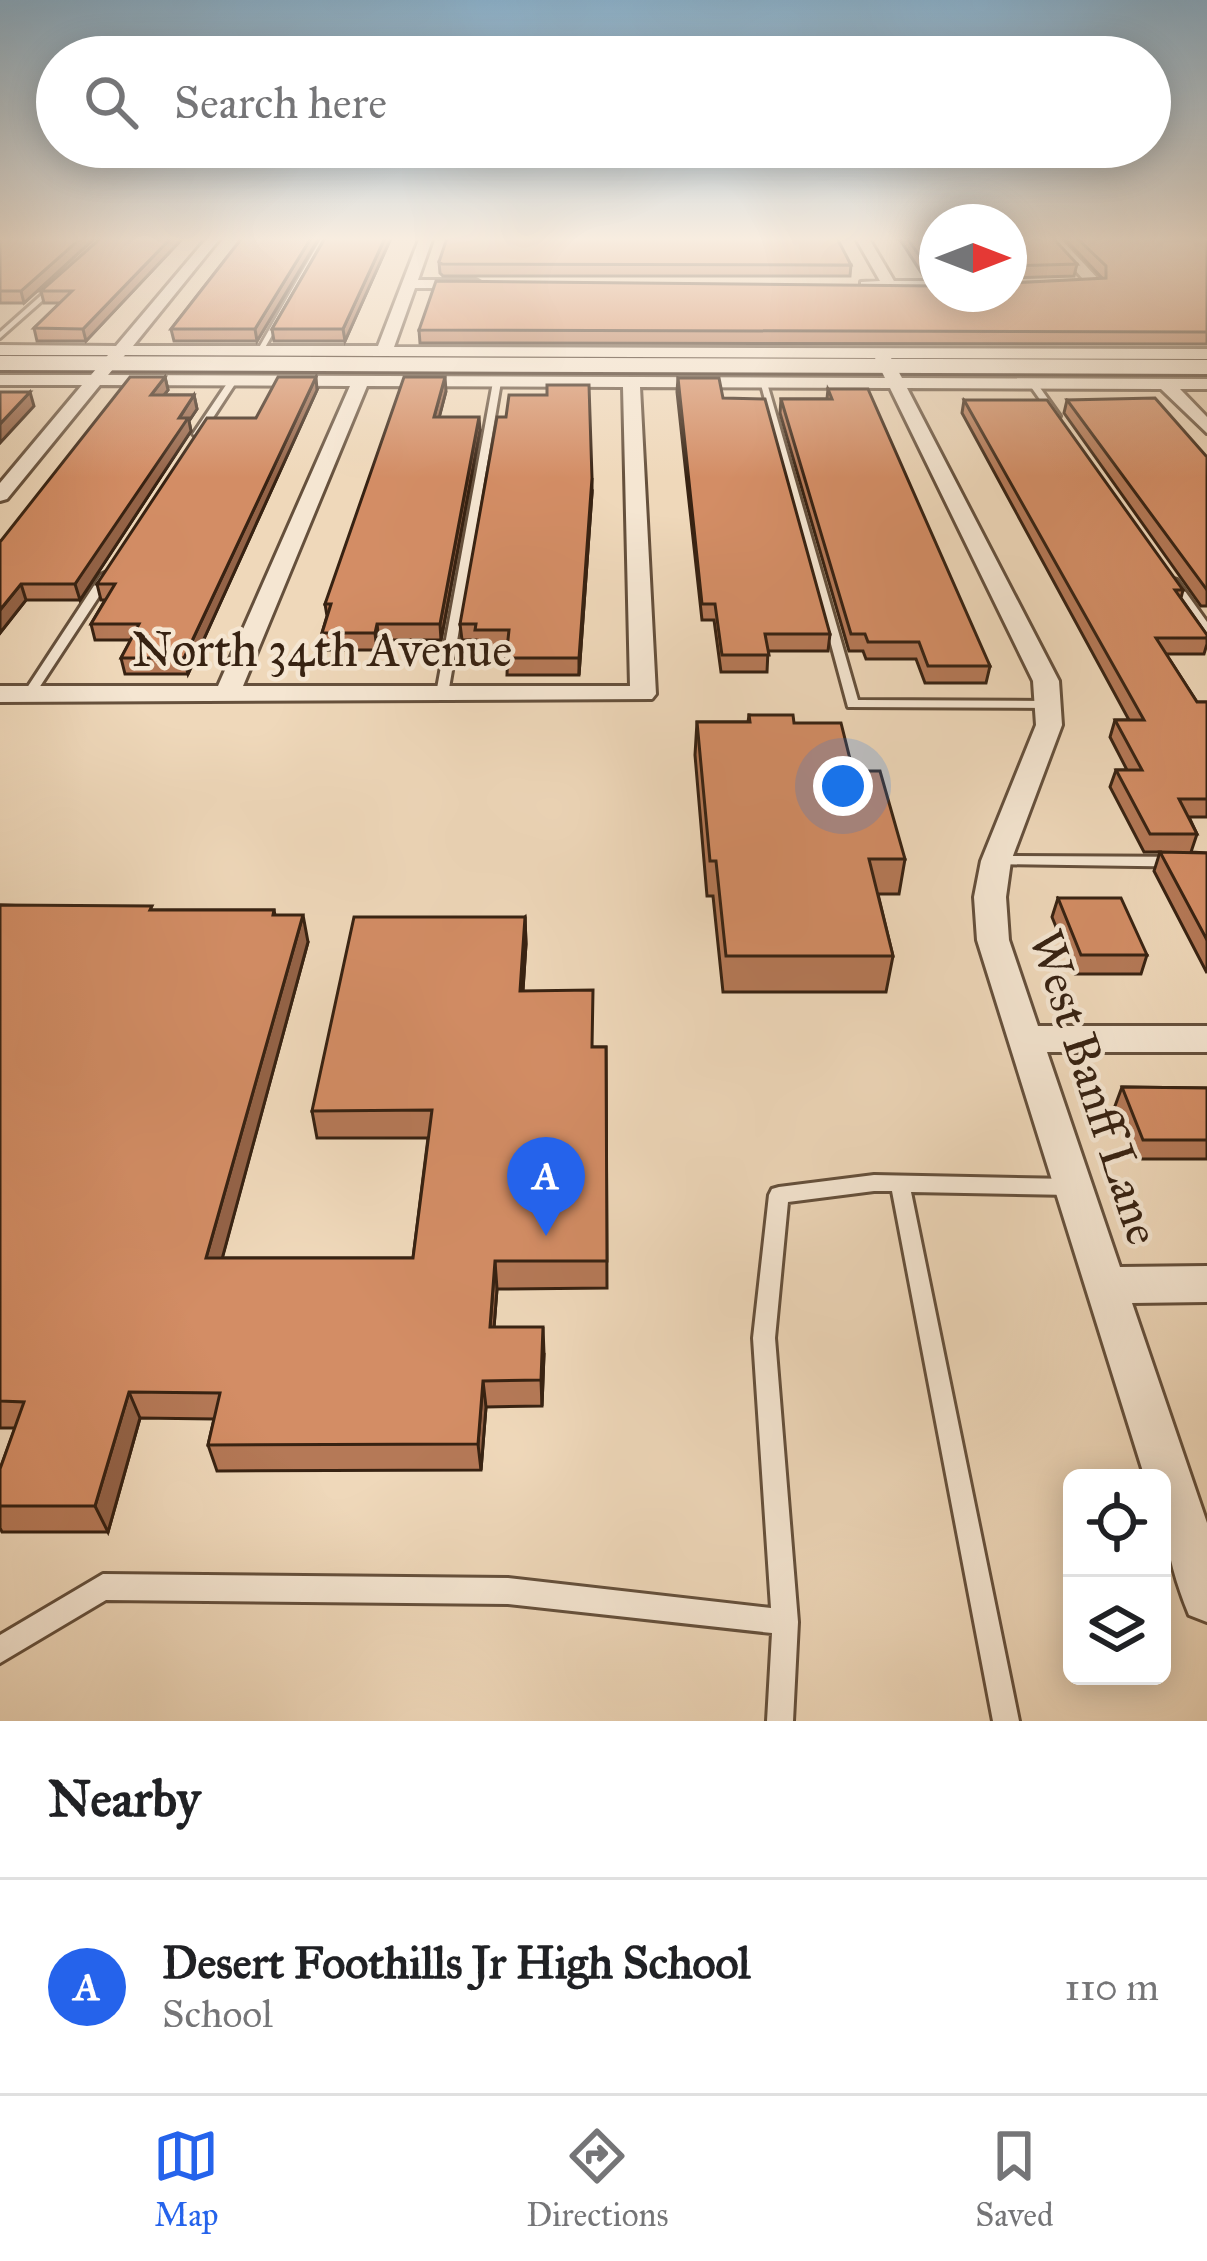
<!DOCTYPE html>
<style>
:root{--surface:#fff;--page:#f6f6f6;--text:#202124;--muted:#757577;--line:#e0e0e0;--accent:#2563eb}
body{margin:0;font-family:"IM FELL Great Primer",serif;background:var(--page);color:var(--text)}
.controls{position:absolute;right:36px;bottom:36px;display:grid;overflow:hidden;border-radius:18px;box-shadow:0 6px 30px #0003}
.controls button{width:108px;height:108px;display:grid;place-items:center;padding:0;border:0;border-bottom:3px solid var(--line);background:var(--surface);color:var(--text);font:60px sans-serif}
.compass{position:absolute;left:919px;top:204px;width:108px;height:108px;border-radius:50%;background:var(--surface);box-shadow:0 6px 30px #0003;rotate:90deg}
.you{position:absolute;left:843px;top:786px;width:42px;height:42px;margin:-30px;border:9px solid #fff;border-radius:50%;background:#1a73e8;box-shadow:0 0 0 18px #1a73e833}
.badge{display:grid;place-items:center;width:78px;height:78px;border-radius:50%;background:var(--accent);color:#fff;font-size:39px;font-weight:700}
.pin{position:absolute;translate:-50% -99px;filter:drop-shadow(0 3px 6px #0008)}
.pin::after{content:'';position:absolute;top:63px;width:42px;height:36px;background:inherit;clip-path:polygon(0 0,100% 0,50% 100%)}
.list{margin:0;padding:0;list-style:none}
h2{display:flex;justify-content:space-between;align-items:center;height:156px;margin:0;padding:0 48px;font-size:51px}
h2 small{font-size:39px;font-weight:400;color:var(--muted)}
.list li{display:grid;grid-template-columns:78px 1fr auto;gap:36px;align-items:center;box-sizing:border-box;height:216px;padding:0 48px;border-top:3px solid var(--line)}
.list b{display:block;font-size:45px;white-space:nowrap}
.list p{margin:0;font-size:39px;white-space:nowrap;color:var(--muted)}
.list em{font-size:39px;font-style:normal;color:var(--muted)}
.icon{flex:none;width:66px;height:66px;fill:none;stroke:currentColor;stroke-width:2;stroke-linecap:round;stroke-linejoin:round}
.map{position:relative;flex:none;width:1207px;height:1721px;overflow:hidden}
.search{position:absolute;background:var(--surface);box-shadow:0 6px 30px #0003;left:36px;right:36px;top:36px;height:132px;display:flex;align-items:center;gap:30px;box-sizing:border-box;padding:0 42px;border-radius:66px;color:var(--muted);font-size:45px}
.sheet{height:372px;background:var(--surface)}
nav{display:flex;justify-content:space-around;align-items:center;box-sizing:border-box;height:168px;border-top:3px solid var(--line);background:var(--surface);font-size:33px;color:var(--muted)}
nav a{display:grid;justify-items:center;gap:6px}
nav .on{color:var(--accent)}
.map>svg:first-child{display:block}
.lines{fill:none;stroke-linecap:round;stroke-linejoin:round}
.lane-casing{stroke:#65503c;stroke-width:6}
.street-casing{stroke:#65503c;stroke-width:6}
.secondary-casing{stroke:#372212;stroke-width:6}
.lane{fill:#f5e6d2;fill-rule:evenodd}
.street{fill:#f5e6d2;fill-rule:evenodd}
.secondary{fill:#f5e6d2;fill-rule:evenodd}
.wall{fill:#b57957;stroke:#372212;stroke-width:3}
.shaded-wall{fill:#946347;stroke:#372212;stroke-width:3}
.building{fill:#d38d65;stroke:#372212;stroke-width:3}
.labels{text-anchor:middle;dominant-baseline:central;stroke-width:9;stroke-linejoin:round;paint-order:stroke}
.street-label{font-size:48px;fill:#372212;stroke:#f5e6d2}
</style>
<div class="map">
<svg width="1207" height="1721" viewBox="0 0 1207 1721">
<rect width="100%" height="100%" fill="#efd8ba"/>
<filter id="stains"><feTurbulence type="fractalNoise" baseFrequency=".00167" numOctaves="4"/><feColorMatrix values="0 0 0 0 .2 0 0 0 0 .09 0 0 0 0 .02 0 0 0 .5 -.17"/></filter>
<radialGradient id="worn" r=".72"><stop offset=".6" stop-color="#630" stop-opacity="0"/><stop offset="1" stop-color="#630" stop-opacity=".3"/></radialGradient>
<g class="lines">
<g class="lane-casing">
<path id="lane" d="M322 237H328L263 351 256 353Z
M54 284 60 285 0 338V332Z
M230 379 237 381 201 436H195L193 434Z
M497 379 501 382 448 694 442 698 436 694 493 382Z
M760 381 767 383 858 700 1047 701 1052 702 1053 705 1052 708 848 707Z
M1030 382H1036L1060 416 1059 418H1053L1029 384Z
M107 572 113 575 35 694 33 697H25L23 694 101 575Z
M1173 579 1177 580 1207 622V634L1203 633 1167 582Z
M996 856 1207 857V867L991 864 988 861 991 858Z
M874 1175 1071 1179 1078 1181 1081 1187 1078 1193 1071 1195 911 1192 1019 1721H993L892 1191H874L788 1202 775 1338 798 1622 793 1721H767L772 1633 508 1604 106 1600 0 1663V1635L103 1574 508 1578 771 1608 753 1338 769 1195 772 1189 779 1187Z"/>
</g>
<g class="street-casing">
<path id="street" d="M208 237H221L133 346H378L420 237H433L418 280H476L483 284 476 288H415L394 347 1207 349V359L891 358 902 378 1207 379V389H1180L1207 417V433L1161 389 907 388 1059 681 1062 725 1011 861 1006 897 1009 940 1038 1026H1207V1052H1047L1120 1267 1207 1266V1302L1132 1303 1207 1523V1622L1189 1615C1170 1569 1162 1528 1162 1478H1145L977 940 974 897 981 861 1036 725 1033 681 890 388 640 387 656 694 652 699 0 702V686H218L350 386 100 385 7 499 0 501V483L82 385H0V375H91L108 355H0V345L116 346ZM125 355 875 358 885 378 108 375ZM367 386 623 387 630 686H243Z
M855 237H868L894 281H937V289L861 288V282L880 281Z
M1046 237H1059L1100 281V287H1090Z"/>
</g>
<g class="secondary-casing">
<path id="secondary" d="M0 356 1207 360V374L0 370Z"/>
</g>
<use href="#lane" class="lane"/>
<use href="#street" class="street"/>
<use href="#secondary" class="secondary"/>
</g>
<path class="wall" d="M0 238H95L24 303H0Z
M101 238H183L86 341H37L34 328 60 303H44L41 291Z
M242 238H319L257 341H174L171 329Z
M325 238H391L345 341H274L272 329Z
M899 238H937V278L924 277Z
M1009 238 1077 264 1074 276 1009 278 1011 283 1103 279 1064 238H1207V344L420 343 419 330 936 286 937 282V294Z
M439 262 851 265 850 276H443L440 273Z
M165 377 168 390 164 395H194L197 409 189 421 191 431 80 600H26L0 633V542Z
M678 378 723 398 830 634 828 651H768L767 672H721L714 620H702L677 392Z
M828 389 990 666 986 683H925L916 659H866L863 651H849L780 413 781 399H827Z
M317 390 188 674H125L121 658 131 640H95L91 624 105 600H101L97 584 256 418Z
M446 391 439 417 480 430 441 640H379L377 650H324L322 633 327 616 325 604Z
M964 400 1183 590 1181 598 1207 635V644L1204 654H1166L1197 702H1207V817H1189L1197 834 1191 852 1207 853V973L1154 871 1160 852H1144L1110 787 1116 770H1127L1110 737 1115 720H1129L962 413Z
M1067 400 1207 457V606H1201L1064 413Z
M592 493 579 675H507L508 647H476V640H462L460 624Z
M749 715 794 723 853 771 905 859 899 894H878L893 956 886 992H723L713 896H707L695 755 697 722H748Z
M1058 898 1147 955 1141 974H1075L1052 917Z
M0 905 153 910H274L275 915 308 942 222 1258H413L428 1138H317L312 1111 525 917 526 944 523 991 593 1047H606L607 1288 497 1289 494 1327 544 1354 542 1406 486 1407 481 1470 217 1471 208 1445 214 1419 140 1418 108 1532H2L0 1528V1469L15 1428H0Z
M1122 1087 1207 1088V1159H1135L1115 1106Z"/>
<path class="shaded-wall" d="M81 238H95L24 303 21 291Z
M171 238H183L86 341 83 329Z
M311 238H319L257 341 255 329Z
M385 238H391L345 341 343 329Z
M165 377 168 390 154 408 151 395Z
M316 377 317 390 188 674 184 658Z
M445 377 446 391 436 430 434 417Z
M30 392 34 406 0 443V424Z
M194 395 197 409 189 421 191 431 80 600 75 584Z
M479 417 480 430 441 640 440 624Z
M592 478V493L579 675V658Z
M21 584 26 600 0 633V610Z
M377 624 379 640 377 650 375 633Z
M303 915 308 942 215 1285 206 1258Z
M525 917 526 944 521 1018 520 991Z
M495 1261 497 1289 492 1354 490 1327Z
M543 1327 544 1354 542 1406 541 1380Z
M483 1381 486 1407 481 1470 478 1444Z
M129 1392 140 1418 108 1532 95 1506Z"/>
<path class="building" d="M0 238H81L21 291H0Z
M101 238H171L83 329 34 328 72 291H41Z
M242 238H311L255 329H171Z
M325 238H385L343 329H272Z
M447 238H837L851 265 442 264 439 262Z
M907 238H937V266L926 265Z
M1009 238H1053L1077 264 1011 266 1009 268Z
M1077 238H1207V332L419 330 436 281 937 286V294H1009V277L1011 283 1106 278V266Z
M130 377H165L151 395H194L179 418H188L75 584H21L0 610V542Z
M278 377H316L184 658H121L139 624H91L115 584H97L207 418H256Z
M404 377H445L434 417H479L440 624H377L375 633H322L331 604H325Z
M678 378H719L723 398 765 399 830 634H765L769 655H722L715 604H702Z
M547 385H589L592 478 579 658H506L509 630H475L476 624H460L497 417H506L509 395H547Z
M828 389H868L990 666H928L919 642H868L865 634H851L781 399H832Z
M0 392H30L0 424Z
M1155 398 1207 457V590L1067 400Z
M964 400H1047L1183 590H1175L1207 635V638H1156L1197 702H1207V799H1179L1197 834H1150L1116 770H1142L1115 720H1144Z
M749 715H793L794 723H841L853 771H880L905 859H869L893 956H726L716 861H710L697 722H750Z
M1160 852 1207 853V940Z
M1058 898H1121L1147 955H1081Z
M0 905 152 906 150 910H274L273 915H303L206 1258H413L432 1110 312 1111 354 917H525L520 991 593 990 592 1047H606L607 1261H495L490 1327H543L541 1380 483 1381 478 1444 208 1445 220 1393 129 1392 95 1506H0V1469L24 1402 0 1401Z
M1122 1087 1207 1088V1140H1143Z"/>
<linearGradient id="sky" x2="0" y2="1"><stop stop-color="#8ab6d5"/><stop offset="0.5" stop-color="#f8ede0"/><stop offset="1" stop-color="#f8ede0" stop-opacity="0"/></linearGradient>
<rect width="1207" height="478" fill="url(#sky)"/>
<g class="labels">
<g class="street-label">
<text x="322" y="649">North 34th Avenue</text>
<text transform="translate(1095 1087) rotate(72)">West Banff Lane</text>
</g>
</g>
<rect width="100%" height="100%" filter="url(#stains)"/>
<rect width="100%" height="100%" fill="url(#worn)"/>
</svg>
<div class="controls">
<button><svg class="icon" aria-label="locate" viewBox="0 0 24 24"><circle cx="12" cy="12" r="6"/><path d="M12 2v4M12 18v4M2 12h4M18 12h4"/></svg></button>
<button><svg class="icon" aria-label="layers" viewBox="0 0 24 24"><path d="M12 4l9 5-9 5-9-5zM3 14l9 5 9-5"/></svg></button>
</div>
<svg class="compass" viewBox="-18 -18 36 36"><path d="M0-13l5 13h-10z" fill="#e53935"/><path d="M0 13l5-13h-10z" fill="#757577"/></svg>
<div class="you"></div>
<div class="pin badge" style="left:546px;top:1236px">A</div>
<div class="search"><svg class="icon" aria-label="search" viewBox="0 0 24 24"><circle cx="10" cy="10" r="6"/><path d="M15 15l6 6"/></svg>Search here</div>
</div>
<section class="sheet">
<h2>Nearby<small></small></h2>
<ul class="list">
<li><span class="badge">A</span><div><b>Desert Foothills Jr High School</b><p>School</p></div><em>110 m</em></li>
</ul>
</section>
<nav>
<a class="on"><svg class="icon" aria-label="map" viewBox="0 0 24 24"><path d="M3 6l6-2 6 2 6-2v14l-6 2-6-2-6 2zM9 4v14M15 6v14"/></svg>Map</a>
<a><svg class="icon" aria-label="directions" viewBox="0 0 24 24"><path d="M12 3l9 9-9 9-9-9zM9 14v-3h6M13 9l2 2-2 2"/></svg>Directions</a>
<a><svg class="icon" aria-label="saved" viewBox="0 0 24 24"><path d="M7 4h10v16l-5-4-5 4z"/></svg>Saved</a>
</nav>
